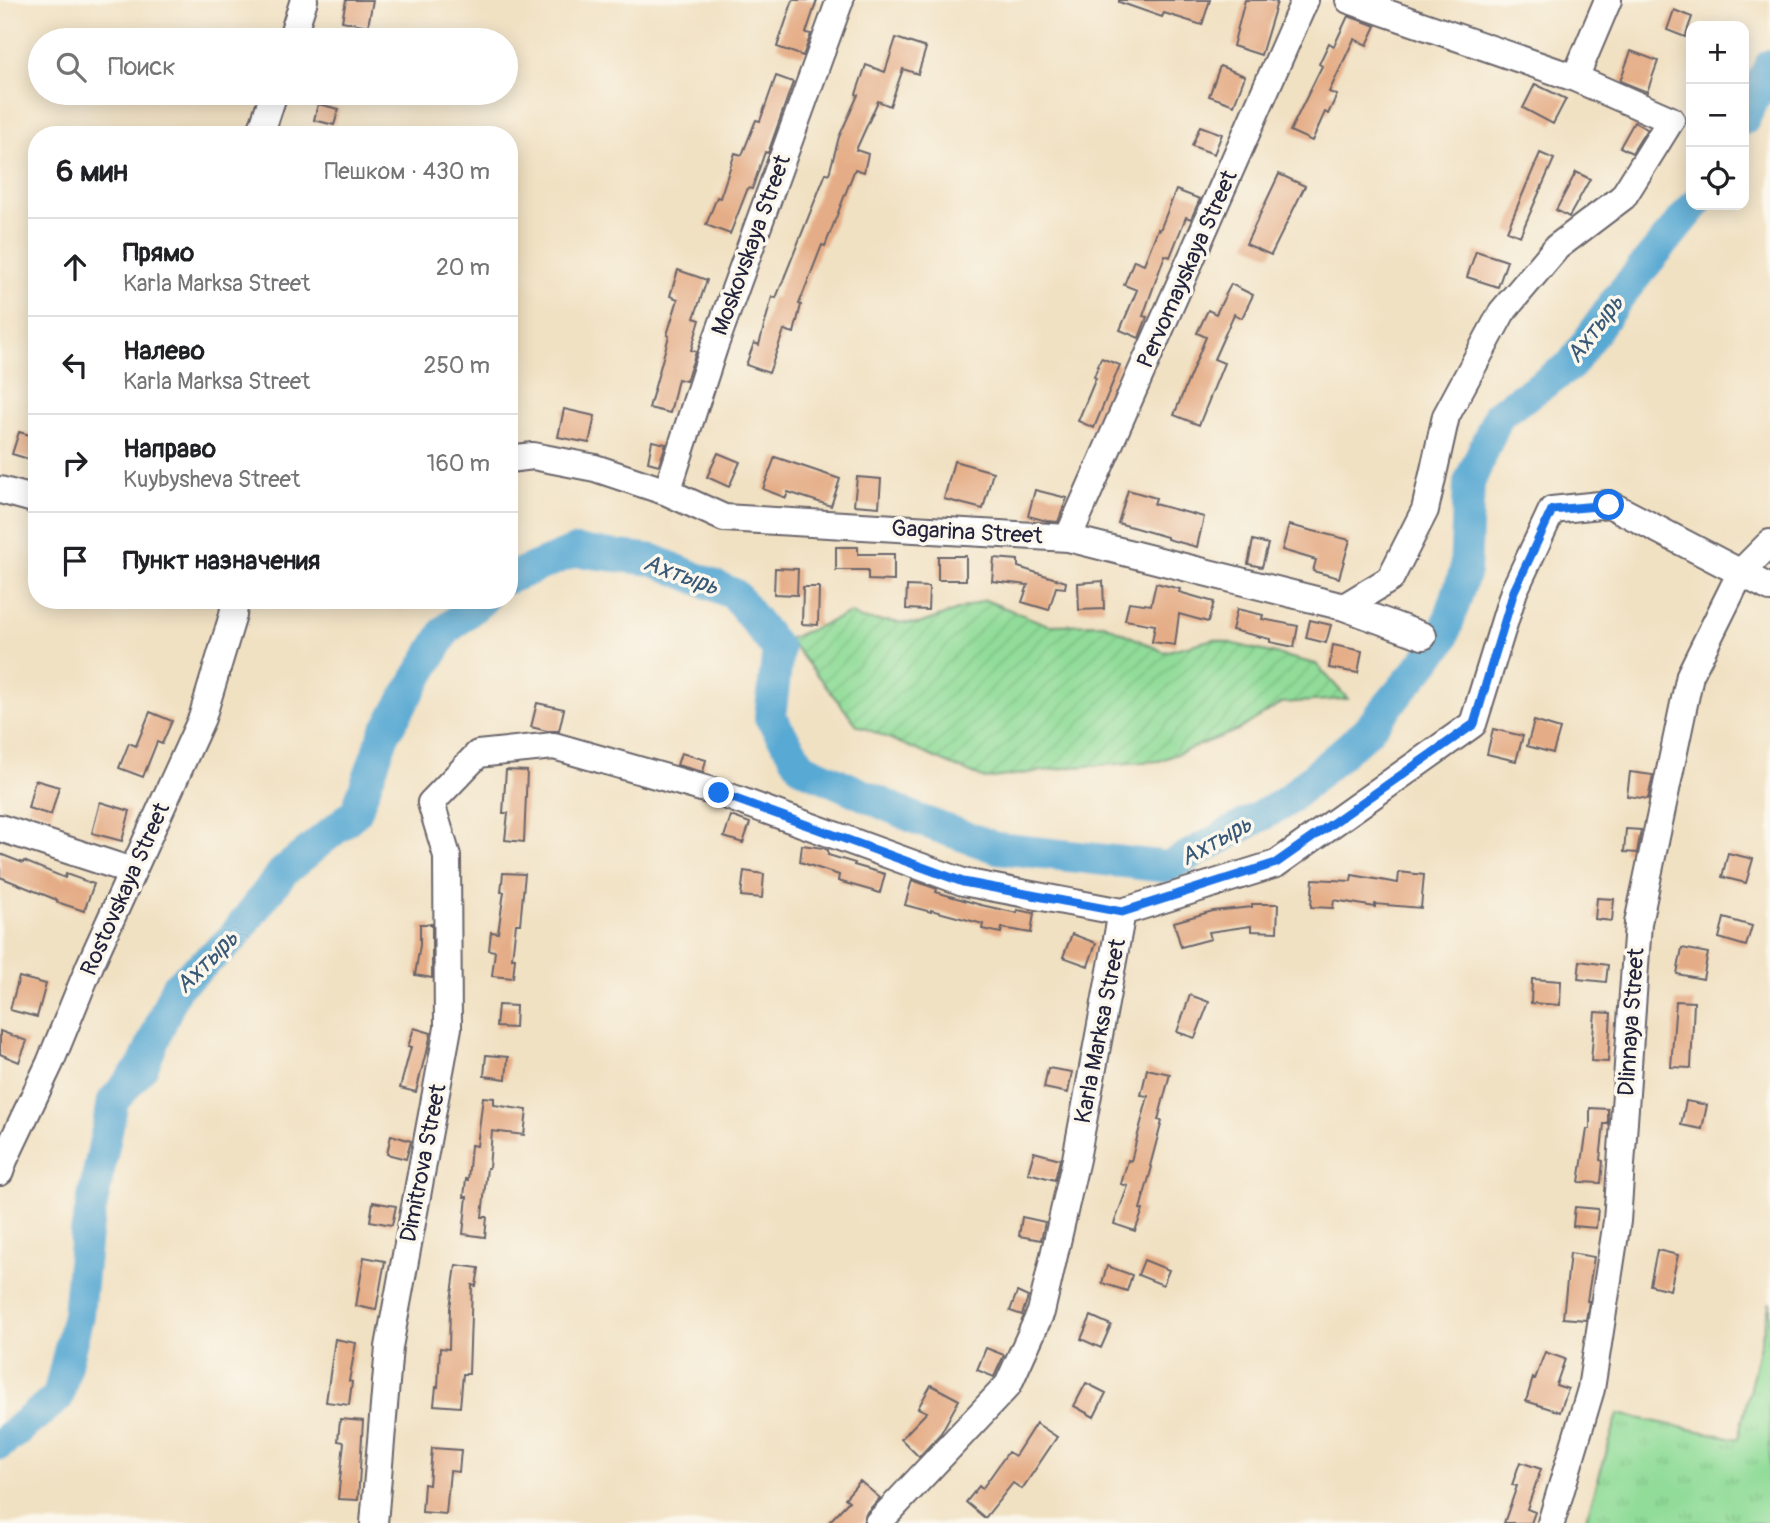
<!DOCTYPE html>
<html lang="ru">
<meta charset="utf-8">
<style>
:root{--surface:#fff;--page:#f2f2f2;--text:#202124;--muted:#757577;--line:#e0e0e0}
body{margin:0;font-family:Pangolin,sans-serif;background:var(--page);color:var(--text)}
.controls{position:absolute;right:21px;top:21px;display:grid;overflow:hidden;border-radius:14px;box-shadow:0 4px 18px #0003}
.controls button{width:63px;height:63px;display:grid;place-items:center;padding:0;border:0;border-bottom:2px solid var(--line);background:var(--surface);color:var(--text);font:35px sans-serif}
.stop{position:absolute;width:21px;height:21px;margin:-16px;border:5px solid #1a73e8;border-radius:50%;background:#fff}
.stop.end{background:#1a73e8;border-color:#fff;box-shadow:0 2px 7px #0008}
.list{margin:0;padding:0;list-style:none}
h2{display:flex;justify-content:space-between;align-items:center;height:91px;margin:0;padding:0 28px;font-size:30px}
h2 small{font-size:23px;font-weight:400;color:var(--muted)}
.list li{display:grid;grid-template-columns:46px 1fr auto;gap:21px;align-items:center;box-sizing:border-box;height:98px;padding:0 28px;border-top:2px solid var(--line)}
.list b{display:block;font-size:26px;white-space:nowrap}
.list p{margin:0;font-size:23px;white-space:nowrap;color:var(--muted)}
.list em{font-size:23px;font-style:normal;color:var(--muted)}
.icon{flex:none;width:38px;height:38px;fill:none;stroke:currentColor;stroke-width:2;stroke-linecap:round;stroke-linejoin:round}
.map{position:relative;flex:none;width:1770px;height:1523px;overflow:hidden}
.search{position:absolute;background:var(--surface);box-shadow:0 4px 18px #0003;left:28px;top:28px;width:490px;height:77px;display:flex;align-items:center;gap:18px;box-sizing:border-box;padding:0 24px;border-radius:38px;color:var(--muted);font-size:26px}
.panel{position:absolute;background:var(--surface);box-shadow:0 4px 18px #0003;left:28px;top:126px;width:490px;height:483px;border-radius:28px}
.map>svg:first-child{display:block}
.grass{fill:url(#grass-tufts);stroke:#597f6a;stroke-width:2}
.garden{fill:url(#garden-furrows);stroke:#597f6a;stroke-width:2}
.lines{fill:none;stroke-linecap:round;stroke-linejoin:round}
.river{stroke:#59a9d3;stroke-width:32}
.building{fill:#e5ad87}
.minor-casing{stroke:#6a656b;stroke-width:30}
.minor{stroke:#fff;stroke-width:26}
.route{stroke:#1a73e8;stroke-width:9}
.labels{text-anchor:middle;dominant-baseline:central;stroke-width:7;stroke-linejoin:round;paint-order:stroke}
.street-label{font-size:23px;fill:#22223b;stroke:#fbf7ec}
.water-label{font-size:24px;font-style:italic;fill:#385878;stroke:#fbf7ec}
</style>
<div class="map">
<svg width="1770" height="1523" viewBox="0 0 1770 1523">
<defs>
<pattern id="grass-tufts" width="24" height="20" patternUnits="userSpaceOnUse" patternTransform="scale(1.75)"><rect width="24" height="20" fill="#90dc98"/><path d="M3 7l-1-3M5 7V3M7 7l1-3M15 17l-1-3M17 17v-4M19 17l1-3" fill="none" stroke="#7cbc84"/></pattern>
<pattern id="garden-furrows" width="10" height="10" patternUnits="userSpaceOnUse" patternTransform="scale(1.75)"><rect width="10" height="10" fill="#90dc98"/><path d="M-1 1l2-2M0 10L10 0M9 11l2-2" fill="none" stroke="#7cbc84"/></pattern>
</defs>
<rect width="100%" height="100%" fill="#fbf7ec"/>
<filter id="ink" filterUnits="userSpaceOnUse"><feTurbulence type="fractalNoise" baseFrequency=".0143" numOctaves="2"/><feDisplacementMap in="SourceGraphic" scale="14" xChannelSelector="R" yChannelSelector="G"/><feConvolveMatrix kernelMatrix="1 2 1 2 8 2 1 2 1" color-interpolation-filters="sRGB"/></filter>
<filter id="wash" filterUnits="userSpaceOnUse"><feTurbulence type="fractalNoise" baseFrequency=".00686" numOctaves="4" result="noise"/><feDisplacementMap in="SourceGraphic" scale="28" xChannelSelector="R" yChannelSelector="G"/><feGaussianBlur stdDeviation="1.57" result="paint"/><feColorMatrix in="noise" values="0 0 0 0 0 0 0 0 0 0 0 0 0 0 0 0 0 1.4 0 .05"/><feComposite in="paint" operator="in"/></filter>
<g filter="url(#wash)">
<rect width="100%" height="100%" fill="#f1e1c3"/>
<path class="grass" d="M1770 1302V1523H1585L1618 1414 1738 1439Z"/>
<path class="garden" d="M985 600 1048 625 1104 624 1164 652 1214 639 1316 664 1348 699 1282 703 1238 730 1159 761 1073 767 985 779 857 725 788 639 851 613 861 619 919 624Z"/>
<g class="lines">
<path class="river" d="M1744 119 1770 65
M509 578 575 551 653 560 734 594 778 650 770 717 802 767 919 820 997 848 1168 867 1284 803 1367 731 1442 641 1465 571 1469 483 1499 414 1571 365 1620 295 1695 205
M0 1444 58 1397 78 1315 86 1233 113 1101 143 1066 176 987 230 941 283 872 356 812 384 734 446 630 482 600"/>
</g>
<g id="blocks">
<path class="building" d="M346 0H373L368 26 342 21Z
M793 0H817L806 33 811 34 803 56 777 47Z
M1119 0H1210L1202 25 1164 13 1162 17 1119 2Z
M1245 0H1269L1277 2 1261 55 1233 46Z
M1674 10 1692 17 1685 37 1667 30Z
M1348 16 1376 26 1367 45 1354 39 1329 92 1337 95 1328 114 1325 112 1312 141 1290 131 1322 66 1319 64 1329 43 1334 46Z
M896 38 926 48 918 74 903 69 890 106 878 101 856 150 868 154 864 172 855 169 825 246 822 245 799 304 801 305 794 333 784 330 769 373 746 365 754 343 759 345 772 297 776 298 826 173 829 174 839 137 858 95 856 94 866 65 885 72Z
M1631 51 1658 61 1647 92 1620 81Z
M1220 66 1245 76 1234 105 1209 96Z
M776 76 793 82 768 153 765 152 752 189 748 188 730 234 706 225 717 197 720 198 735 153 742 155 756 120 760 121Z
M1535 84 1566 99 1553 124 1523 108Z
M318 104 339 109 334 125 314 120Z
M1634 122 1647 129 1632 153 1620 147Z
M1200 126 1222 134 1214 154 1192 146Z
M1540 153 1554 159 1520 236 1507 231Z
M1576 172 1590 179 1569 217 1556 210Z
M1279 174 1305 186 1271 255 1246 244Z
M1176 190 1200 199 1191 219 1186 217 1170 257 1165 255 1143 316 1147 317 1139 338 1120 330 1137 290 1124 285 1134 260 1144 264 1158 229 1160 230Z
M1476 251 1507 261 1498 287 1467 277Z
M678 270 707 280 694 318 700 320 691 350 696 352 686 381 678 379 670 413 649 408 669 336 667 335 678 299 670 296Z
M1231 284 1253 295 1242 318 1234 314 1214 359 1224 363 1199 425 1174 415 1206 337 1197 333 1208 310 1216 314Z
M1101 358 1120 365 1094 428 1078 421 1096 378 1094 377Z
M564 409 595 416 589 443 558 437Z
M19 432 37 437V444L32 460 12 454Z
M652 441 666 444 659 465 648 462Z
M718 453 740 462 729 487 707 477Z
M775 457 840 479 831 506 788 492 786 498 763 489Z
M954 461 993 472 983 509 944 499Z
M857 477 881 479 879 507 854 505Z
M1035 490 1067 498 1058 522 1047 521 1028 516Z
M1128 490 1156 498 1154 504 1204 517 1197 547 1167 539V537L1118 523Z
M1289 525 1350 540 1339 578 1313 571 1316 560 1282 550Z
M1253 540 1268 544 1262 567 1248 564Z
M836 547H858V554H894V581L868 580V570H836Z
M938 556H966V580H938Z
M994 558 1018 560V567L1066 582 1065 588 1056 587 1049 610 1022 602 1028 585 992 581Z
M775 568 798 569 797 595 774 594Z
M1103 581 1104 609 1079 610 1078 583Z
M1156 583 1180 589 1179 592 1214 602 1208 622 1179 614 1175 645 1152 642 1155 625 1125 620 1129 602 1151 605Z
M907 586 929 587 928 610 906 609Z
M803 587H819L818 625 802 624Z
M1237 609 1263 615 1262 619 1298 626 1294 647 1270 642V639L1232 630Z
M1310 620 1331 625 1326 643 1306 638Z
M1333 645 1362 651 1358 673 1329 668Z
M537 703 564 709 559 731H547L531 727Z
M150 712 172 721 162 744 157 742 143 777 119 768 129 743 136 746Z
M1534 721 1560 729 1553 753 1527 746Z
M1493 729 1523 736 1516 761 1487 754Z
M681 753 706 760 703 772 677 765Z
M506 770 527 771 524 842 505 840 508 813H503Z
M1630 772 1653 775 1648 799 1627 796Z
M35 780 59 787 51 815 28 808Z
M100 802 130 811 122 841 92 833Z
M731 816 750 823 743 843 724 837Z
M1626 829 1641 830 1637 853 1624 852Z
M802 845 823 848 828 850V855L855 863 854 865 885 874 880 893 838 881 839 875 800 862Z
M1728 853 1753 859 1746 883 1722 877Z
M0 854 23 863 24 861 65 878 66 874 94 884 84 911 57 902V900L0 877Z
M744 871 764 874 762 898 741 896Z
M1399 872 1424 875 1421 908 1375 904V907L1334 900 1333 908 1311 907 1313 879 1351 881 1352 875 1398 883Z
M503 873 525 874 520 924H516L512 958H515L513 978 492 976 495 951 489 950 491 932 498 933 504 892H501Z
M912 880 937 889 936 892 981 905 1017 913V910L1034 913 1031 933 1002 928 1001 933 982 929 983 924 931 910V912L905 905Z
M1597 898 1614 899 1612 921 1595 919Z
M1252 904H1278L1277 932 1251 931V926L1209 932 1211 939 1181 947 1174 922 1213 911 1252 907Z
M1724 918 1752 926 1746 946 1719 938Z
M420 924H432V978L415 975 420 945Z
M1072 934 1096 943 1088 966 1063 957Z
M1682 948 1708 953 1703 979 1677 974Z
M1580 961 1608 965 1606 982 1578 979Z
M19 977 46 984 37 1017 10 1010Z
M1532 979 1561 981 1560 1005 1531 1003Z
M1190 995 1209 1002 1195 1038 1177 1032Z
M1676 1001 1694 1002 1691 1068 1671 1067Z
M498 1005 516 1006 515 1028 496 1027Z
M1595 1012 1611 1013 1608 1062 1591 1061Z
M414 1028 431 1033 427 1052H426L416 1092 400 1088 411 1047H408Z
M0 1031 27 1041 19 1062 0 1054Z
M486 1055 508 1057 506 1079 484 1076Z
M1048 1068 1072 1072 1068 1093 1044 1088Z
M1147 1069 1170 1074 1158 1120 1162 1121 1150 1166 1152 1167 1140 1209 1143 1210 1135 1231 1114 1224 1128 1186 1121 1184 1128 1160 1131 1161 1148 1096 1141 1095Z
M483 1097 494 1098V1105L527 1110 524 1135 492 1131 489 1168H487L482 1217H487L485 1237 463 1234 467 1197H464L466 1179 468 1180 471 1145 477 1146Z
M1686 1101 1707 1105 1702 1129 1681 1125Z
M1590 1108 1608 1109V1124H1604L1600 1160 1603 1161 1601 1183 1579 1182 1587 1129H1590Z
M391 1135 411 1141 406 1159 387 1154Z
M1034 1152 1060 1159 1055 1180 1028 1173Z
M373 1202 396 1206 392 1225 370 1221Z
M1575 1207 1598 1209 1596 1228 1573 1226Z
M1022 1217 1045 1222 1041 1240 1019 1236Z
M1657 1250 1678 1255 1670 1290 1650 1285Z
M1570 1253 1594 1257 1587 1301H1589L1586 1320 1563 1318Z
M364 1257 385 1261 376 1310 356 1306Z
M1144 1260 1169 1270 1163 1285 1138 1275Z
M456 1265 479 1268 476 1286 472 1285 469 1374H463L460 1407 434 1405 436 1387H438L440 1348 449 1349 450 1308Z
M1107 1266 1132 1275 1127 1291 1102 1283Z
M1017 1292 1028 1297 1022 1315 1010 1311Z
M1091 1316 1111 1325 1101 1348 1081 1339Z
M335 1339 356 1343 349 1381 352 1382 349 1405 326 1402Z
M986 1348 1004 1355 994 1377 977 1370Z
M1545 1352 1565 1359 1556 1385 1568 1389 1560 1412 1526 1401 1533 1378 1535 1379Z
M1086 1383 1106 1393 1094 1417 1074 1406Z
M931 1385 959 1400 941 1433 919 1457 901 1439 927 1412 918 1408Z
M340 1419 363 1421 358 1500 338 1499 344 1442 338 1441Z
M1036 1423 1057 1437 1022 1489 1013 1483 985 1518 966 1502 979 1486 982 1489 1008 1452 1015 1456Z
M432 1448 461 1450 459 1472 450 1471 446 1514 422 1512 424 1484 429 1485Z
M1520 1462 1541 1469 1527 1509 1535 1512 1531 1523H1504L1517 1486 1512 1485Z
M860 1481 880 1498 866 1513 863 1523H828L849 1501 845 1498Z"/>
</g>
</g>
<g filter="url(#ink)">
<use href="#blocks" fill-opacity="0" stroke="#6a656b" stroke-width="2"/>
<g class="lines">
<g class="minor-casing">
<path id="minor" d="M1349 0 1575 78
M291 40 304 0
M260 135 274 93
M509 459 533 456 595 468 667 492 724 518 1068 538 1344 607 1423 636
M0 490 37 500
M667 492 714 347 840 0
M1068 538 1305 0
M1344 607 1390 579 1425 510 1446 416 1502 312 1557 247 1623 197 1671 120 1575 78 1608 0
M0 828 132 871
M0 1172 4 1160 50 1063 90 965 202 718 233 615 235 600
M374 1523 389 1347 448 1028 447 856 431 803 478 754 554 746 719 793 963 882 1122 912
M878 1523 1008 1385 1041 1312 1076 1159 1122 912 1276 864 1473 724 1514 591 1552 510 1609 504 1770 588
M1551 1523 1591 1389 1617 1221 1638 923 1690 675 1741 572 1770 543"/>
</g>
<use href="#minor" class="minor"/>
</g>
</g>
<g class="lines" filter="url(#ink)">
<path class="route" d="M719 793 963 882 1122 912 1276 863 1474 724 1514 591 1552 510 1609 505"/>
</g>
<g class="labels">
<g class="street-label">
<text transform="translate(751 245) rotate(-70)">Moskovskaya Street</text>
<text transform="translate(1187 269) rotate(-66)">Pervomayskaya Street</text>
<text transform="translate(967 532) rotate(3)">Gagarina Street</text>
<text transform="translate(125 889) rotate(-66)">Rostovskaya Street</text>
<text transform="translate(1631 1022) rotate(-86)">Dlinnaya Street</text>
<text transform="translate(1100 1031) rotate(-79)">Karla Marksa Street</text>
<text transform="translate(423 1163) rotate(-79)">Dimitrova Street</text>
</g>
<g class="water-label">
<text transform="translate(1595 329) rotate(-53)">Ахтырь</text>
<text transform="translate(681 575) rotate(20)">Ахтырь</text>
<text transform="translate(1216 841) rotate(-29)">Ахтырь</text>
<text transform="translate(207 962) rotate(-45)">Ахтырь</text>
</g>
</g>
</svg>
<div class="controls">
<button>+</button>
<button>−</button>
<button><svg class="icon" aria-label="locate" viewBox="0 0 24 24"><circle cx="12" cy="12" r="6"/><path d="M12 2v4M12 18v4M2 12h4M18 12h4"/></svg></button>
</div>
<div class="stop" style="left:1609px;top:505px"></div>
<div class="stop end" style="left:719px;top:793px"></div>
<div class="search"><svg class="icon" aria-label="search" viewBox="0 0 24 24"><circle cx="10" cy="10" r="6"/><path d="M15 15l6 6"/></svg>Поиск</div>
<section class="panel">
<h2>6 мин<small>Пешком · 430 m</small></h2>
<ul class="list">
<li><svg class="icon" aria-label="ahead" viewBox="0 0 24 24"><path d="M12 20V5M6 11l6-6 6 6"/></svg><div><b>Прямо</b><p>Karla Marksa Street</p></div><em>20 m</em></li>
<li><svg class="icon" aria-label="left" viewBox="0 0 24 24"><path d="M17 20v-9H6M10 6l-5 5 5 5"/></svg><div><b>Налево</b><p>Karla Marksa Street</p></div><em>250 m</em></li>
<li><svg class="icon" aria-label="right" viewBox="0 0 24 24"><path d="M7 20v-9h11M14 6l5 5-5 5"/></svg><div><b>Направо</b><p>Kuybysheva Street</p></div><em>160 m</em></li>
<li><svg class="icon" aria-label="arrive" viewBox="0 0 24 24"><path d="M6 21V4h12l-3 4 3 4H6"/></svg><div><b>Пункт назначения</b></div></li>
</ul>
</section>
</div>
